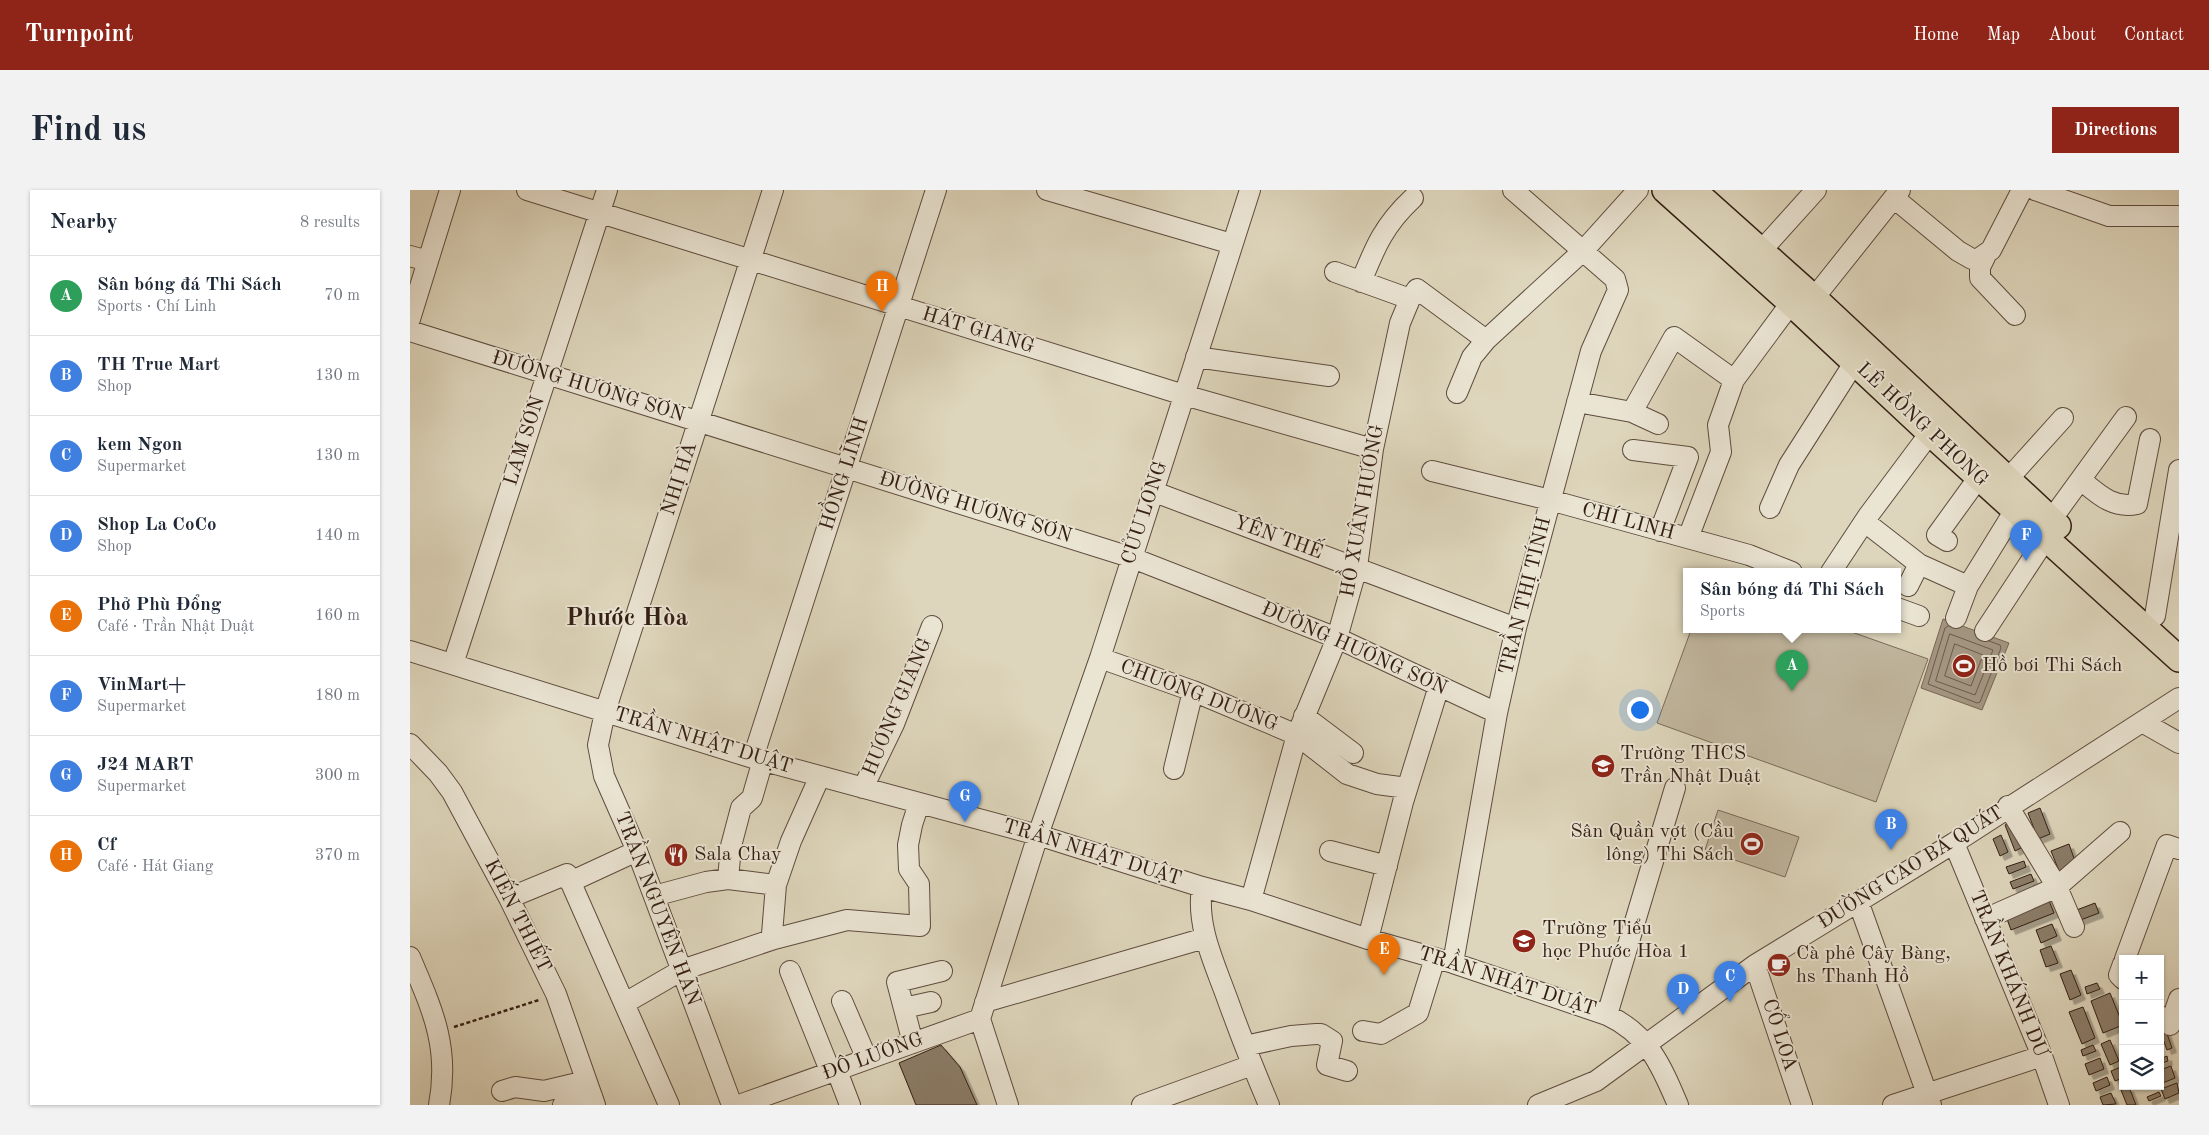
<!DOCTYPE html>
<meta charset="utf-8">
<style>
:root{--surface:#fff;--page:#f2f2f3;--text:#1f2937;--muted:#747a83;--line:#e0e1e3;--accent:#8f2418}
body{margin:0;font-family:"Old Standard TT",serif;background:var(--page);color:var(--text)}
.controls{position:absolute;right:15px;bottom:15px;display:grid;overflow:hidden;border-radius:0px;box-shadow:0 1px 4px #0004}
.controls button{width:45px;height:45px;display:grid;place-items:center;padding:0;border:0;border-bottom:1px solid var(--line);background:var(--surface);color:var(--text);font:25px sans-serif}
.you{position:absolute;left:1229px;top:519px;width:18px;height:18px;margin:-12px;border:4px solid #fff;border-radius:50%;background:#1a73e8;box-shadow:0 0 0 8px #1a73e833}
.badge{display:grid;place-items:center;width:32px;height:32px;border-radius:50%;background:var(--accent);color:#fff;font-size:16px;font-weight:700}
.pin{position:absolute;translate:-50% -41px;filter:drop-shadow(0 1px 2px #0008)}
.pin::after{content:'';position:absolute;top:26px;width:18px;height:15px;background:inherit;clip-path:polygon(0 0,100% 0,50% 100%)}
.popup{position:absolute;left:1273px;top:378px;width:218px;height:65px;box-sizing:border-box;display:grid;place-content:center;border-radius:0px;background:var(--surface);filter:drop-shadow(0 1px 4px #0005);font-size:16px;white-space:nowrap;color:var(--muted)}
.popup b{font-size:19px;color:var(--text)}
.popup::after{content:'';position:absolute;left:50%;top:100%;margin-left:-10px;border:10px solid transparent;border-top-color:var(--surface)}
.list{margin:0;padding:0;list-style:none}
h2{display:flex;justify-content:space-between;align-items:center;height:65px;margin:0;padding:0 20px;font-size:21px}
h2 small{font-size:16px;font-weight:400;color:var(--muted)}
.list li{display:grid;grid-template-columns:32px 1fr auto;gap:15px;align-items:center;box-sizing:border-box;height:80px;padding:0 20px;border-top:1px solid var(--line)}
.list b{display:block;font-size:19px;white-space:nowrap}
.list p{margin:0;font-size:16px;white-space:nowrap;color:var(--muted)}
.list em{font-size:16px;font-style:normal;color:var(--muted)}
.icon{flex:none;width:28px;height:28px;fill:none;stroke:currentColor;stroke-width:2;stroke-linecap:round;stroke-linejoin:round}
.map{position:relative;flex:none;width:1769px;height:915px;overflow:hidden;border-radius:0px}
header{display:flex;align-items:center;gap:30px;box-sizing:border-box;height:70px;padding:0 25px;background:var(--accent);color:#fff}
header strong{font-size:24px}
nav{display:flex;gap:28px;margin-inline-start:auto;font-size:18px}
.intro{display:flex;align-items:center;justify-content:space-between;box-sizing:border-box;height:120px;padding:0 30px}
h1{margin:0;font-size:35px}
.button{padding:12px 22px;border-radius:0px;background:var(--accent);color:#fff;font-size:18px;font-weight:700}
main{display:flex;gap:30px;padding:0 30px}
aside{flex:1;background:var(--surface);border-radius:0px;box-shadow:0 1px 4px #0004}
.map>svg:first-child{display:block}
.green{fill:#c1b79f;stroke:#7a6a5a}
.water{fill:#a49783;stroke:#776757}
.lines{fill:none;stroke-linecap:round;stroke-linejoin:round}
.shore{stroke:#6c5a4c;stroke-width:1}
.building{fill:#8c7e6b;stroke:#331e14;filter:url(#shadow)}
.minor-casing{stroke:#5e4c3e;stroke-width:22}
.major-casing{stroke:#331e14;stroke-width:28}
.path{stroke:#331e14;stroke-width:2.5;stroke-dasharray:4 2.5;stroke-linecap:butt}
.minor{stroke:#eae4d3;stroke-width:20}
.major{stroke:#ded6bc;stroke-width:25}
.labels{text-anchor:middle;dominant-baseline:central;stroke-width:4;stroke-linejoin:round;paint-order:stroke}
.street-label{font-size:20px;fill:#331e14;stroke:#eae4d3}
.poi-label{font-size:20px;fill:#331e14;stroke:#eae4d3;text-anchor:start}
.district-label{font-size:25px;font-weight:bold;fill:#331e14;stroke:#eae4d3}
</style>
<header>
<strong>Turnpoint</strong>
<nav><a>Home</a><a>Map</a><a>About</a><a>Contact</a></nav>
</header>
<div class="intro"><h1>Find us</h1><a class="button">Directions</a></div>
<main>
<aside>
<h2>Nearby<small>8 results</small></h2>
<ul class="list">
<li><span class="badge" style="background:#2e9e5b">A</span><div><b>Sân bóng đá Thi Sách</b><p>Sports · Chí Linh</p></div><em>70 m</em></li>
<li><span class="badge" style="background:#3f7fe0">B</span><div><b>TH True Mart</b><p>Shop</p></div><em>130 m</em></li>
<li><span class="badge" style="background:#3f7fe0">C</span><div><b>kem Ngon</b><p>Supermarket</p></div><em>130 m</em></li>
<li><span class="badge" style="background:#3f7fe0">D</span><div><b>Shop La CoCo</b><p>Shop</p></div><em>140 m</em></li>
<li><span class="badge" style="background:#e8710a">E</span><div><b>Phở Phù Đổng</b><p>Café · Trần Nhật Duật</p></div><em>160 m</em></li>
<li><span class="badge" style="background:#3f7fe0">F</span><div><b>VinMart+</b><p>Supermarket</p></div><em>180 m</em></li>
<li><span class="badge" style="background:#3f7fe0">G</span><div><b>J24 MART</b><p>Supermarket</p></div><em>300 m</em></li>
<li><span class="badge" style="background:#e8710a">H</span><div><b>Cf</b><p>Café · Hát Giang</p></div><em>370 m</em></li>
</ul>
</aside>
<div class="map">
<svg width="1769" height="915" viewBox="0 0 1769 915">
<defs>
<filter id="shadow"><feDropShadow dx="4.5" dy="4.5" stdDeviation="0" flood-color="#0004"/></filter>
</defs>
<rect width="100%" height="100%" fill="#ded6bc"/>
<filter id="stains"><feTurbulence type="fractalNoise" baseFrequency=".004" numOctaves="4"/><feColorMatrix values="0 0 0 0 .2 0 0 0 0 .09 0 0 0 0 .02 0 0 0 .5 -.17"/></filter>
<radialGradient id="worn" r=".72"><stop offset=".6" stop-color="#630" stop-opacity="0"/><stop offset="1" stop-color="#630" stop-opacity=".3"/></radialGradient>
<path class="green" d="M1281 440H1436L1518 469 1466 612 1247 533Z
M1308 620 1389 647 1375 687 1295 660Z"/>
<path class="water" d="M1533 429 1599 453 1572 520 1511 498Z"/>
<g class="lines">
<path class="shore" d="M1538 436 1535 438 1518 494 1567 513 1570 512 1591 458 1590 455 1579 451
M1540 444 1583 460 1565 505 1526 491Z
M1545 454 1573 465 1561 496 1535 486Z"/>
</g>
<path class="building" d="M1630 618 1640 644 1628 649 1618 623Z
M1601 633 1611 658 1605 661 1595 635Z
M1591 645 1598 662 1590 666 1583 649Z
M1659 654 1666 674 1649 681 1641 661Z
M1614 671 1616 677 1599 684 1596 677Z
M1621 684 1624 691 1603 699 1600 692Z
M1635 701 1644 723 1601 740 1593 718Z
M1685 713 1689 723 1668 731 1664 721Z
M1642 734 1647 746 1631 753 1626 740Z
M1641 756 1648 773 1636 777 1630 760Z
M1661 780 1671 805 1660 810 1650 784Z
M1687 793 1690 799 1677 804 1675 797Z
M1700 803 1713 835 1693 843 1681 811Z
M1673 817 1685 848 1672 854 1659 822Z
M1754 835 1762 858 1757 860 1750 841V837Z
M1700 850 1709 871 1700 875 1691 854Z
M531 855 550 877 567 915H506L489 873Z
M1683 855 1686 861 1673 866 1671 860Z
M1757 866 1758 871 1750 874V869Z
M1690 868 1694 879 1679 885 1675 874Z
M1761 876 1765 888 1750 894V880Z
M1711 877 1713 888 1705 891 1701 881Z
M1697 887 1700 895 1686 901 1683 893Z
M1767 893 1769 903 1755 909 1751 899Z
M1719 897 1726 915H1717L1711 900Z
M1749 902 1751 906 1739 911 1737 907Z
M1701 903 1706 914 1693 915 1690 907Z"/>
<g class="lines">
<g class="minor-casing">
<path id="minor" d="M117 0 774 205 963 259
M637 0 822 54
M1625 0 1699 26H1769
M1484 8 1548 61 1562 69H1568L1581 60 1612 0
M1351 61 1406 0
M0 66 18 71
M1575 67 1570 77V88L1605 125
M925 82 1000 109
M951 92C965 57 974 35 1003 8
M1404 108 1490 0
M0 129 40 0
M0 141 720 367 927 448 1087 523
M786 167 919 186
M1047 203 1062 167 1076 150 1174 60 1228 0
M1167 212 1222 222 1248 234
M1222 222 1264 147 1324 190
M1223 260 1278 267 1250 341
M1022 281 1140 310 1339 365 1382 382
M1598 289 1653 228
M1671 290C1688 304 1703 319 1727 314L1740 249
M742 301 1106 438
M1360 318 1379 275 1444 173
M1641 330 1716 227
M1455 332 1509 374 1558 396
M1278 348 1311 262 1308 235 1324 190 1381 113
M1537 351 1527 345 1569 287
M1421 382 1458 326 1520 243
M1498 396 1509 374
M1487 418 1509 426
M1745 426 1769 280
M1546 428 1558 396 1605 320
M1575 441 1636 348
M0 461 343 568 628 645 792 697 841 710 958 749 1043 773 1197 825C1238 844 1251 875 1268 915
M690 468 783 501 887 545 937 584 967 594 997 598
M43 474 197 0
M894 526 943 563
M1732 532 1769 553
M0 554 28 583 42 602 99 708 146 804 185 915
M343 568 526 0
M764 579 783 501
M453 598 484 534 522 436
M1598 616 1647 697 1664 737
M1544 653 1632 866 1649 915
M920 661 977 676
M318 689 321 656 331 618 342 608 353 570
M160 692 227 661
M792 697C786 736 804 772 817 808 830 844 844 880 859 915
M244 706 296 692 318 689 366 695
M99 708 157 684 259 915
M841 710 887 545 927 448 947 377 963 259 990 133 1000 109 1007 99 1076 150
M1448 711 1521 915
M1575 729 1647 697 1710 642
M364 749 362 744 366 695 381 651 410 586
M958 749 993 612 1029 496
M0 767C22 819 40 856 29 915
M1715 769 1757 655 1769 659
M1043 773 1087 523 1106 438 1181 161 1208 100 1205 89 1103 0
M1713 774 1709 785 1713 789
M1345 775 1392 915
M380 781 421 883
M432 811 457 869
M575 812 795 748
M215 813 272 780 364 749 437 730 510 736 509 694 499 679 498 655 502 635 509 613
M494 818 521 812
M1197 825 1265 598
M1750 826 1760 835 1769 809
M953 841 971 844 1008 823 1025 768
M503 853 487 792 532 781
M835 856 881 846 906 844H911L922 851 917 875 937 881
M427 881 440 915
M92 901 105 897 134 901 176 891
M153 915 182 906
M322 915 227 661 194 586 188 555 195 522 363 0
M329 915 570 829
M598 915 570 829 628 645 690 468 840 0
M732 915 842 875
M1128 915 1186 891 1345 775 1544 653 1769 508
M1483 915 1632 866"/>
</g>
<g class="major-casing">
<path id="major" d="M1255 0 1381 113 1520 243 1769 469
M1283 0 1404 108 1648 336"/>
</g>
<path class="path" d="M44 837 129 810"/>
<use href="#minor" class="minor"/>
<use href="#major" class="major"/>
</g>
<defs>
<g id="stadium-disc" transform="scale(1.25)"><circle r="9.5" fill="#8f2418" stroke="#eae4d3"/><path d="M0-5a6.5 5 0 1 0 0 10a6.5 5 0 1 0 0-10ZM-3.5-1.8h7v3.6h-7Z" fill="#fff"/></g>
<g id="school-disc" transform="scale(1.25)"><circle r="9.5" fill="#8f2418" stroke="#eae4d3"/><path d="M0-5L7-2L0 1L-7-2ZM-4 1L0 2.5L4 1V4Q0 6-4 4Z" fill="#fff"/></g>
<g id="restaurant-disc" transform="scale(1.25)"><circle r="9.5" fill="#8f2418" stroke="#eae4d3"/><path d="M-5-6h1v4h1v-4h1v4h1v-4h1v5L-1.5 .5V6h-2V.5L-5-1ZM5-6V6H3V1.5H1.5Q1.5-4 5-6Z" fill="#fff"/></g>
<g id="cafe-disc" transform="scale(1.25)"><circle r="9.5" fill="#8f2418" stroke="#eae4d3"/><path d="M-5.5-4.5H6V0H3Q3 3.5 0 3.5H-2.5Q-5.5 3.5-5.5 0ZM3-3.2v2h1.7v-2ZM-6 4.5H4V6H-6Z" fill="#fff"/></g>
</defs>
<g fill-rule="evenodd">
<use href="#stadium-disc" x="1554" y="476"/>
<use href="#school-disc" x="1193" y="576"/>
<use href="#stadium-disc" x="1342" y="654"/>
<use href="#restaurant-disc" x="266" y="665"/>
<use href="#school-disc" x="1114" y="751"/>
<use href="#cafe-disc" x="1369" y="775"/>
</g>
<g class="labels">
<g class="street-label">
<text transform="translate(568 141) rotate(17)">HÁT GIANG</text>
<text transform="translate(178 197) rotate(17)">ĐƯỜNG HƯƠNG SƠN</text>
<text transform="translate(1512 235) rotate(43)">LÊ HỒNG PHONG</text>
<text transform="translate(115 251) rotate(-72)">LAM SƠN</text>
<text transform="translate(435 284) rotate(-72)">HỒNG LĨNH</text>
<text transform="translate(270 289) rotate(-72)">NHỊ HÀ</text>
<text transform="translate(565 318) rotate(17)">ĐƯỜNG HƯƠNG SƠN</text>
<text transform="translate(953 321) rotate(-80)">HỒ XUÂN HƯƠNG</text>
<text transform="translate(735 323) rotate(-72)">CỬU LONG</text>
<text transform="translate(1218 332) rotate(15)">CHÍ LINH</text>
<text transform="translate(868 348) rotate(20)">YÊN THẾ</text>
<text transform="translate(1116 406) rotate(-76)">TRẦN THỊ TÍNH</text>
<text transform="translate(944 459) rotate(24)">ĐƯỜNG HƯƠNG SƠN</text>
<text transform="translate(789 506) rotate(21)">CHƯƠNG DƯƠNG</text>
<text transform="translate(488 517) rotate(-67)">HƯƠNG GIANG</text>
<text transform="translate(293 551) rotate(17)">TRẦN NHẬT DUẬT</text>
<text transform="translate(682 663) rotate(17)">TRẦN NHẬT DUẬT</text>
<text transform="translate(1501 678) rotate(-32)">ĐƯỜNG CAO BÁ QUÁT</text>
<text transform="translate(247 719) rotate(69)">TRẦN NGUYÊN HÃN</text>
<text transform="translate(107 726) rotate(63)">KIẾN THIẾT</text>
<text transform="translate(1598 784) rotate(68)">TRẦN KHÁNH DƯ</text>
<text transform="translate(1097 792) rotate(18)">TRẦN NHẬT DUẬT</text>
<text transform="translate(1369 845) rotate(72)">CỔ LOA</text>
<text transform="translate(463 867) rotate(-20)">ĐÔ LƯƠNG</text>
</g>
<g class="poi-label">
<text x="1572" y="476">Hồ bơi Thi Sách</text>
<text x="1210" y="564">Trường THCS<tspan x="1210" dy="23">Trần Nhật Duật</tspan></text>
<text x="1324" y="642" text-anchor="end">Sân Quần vợt (Cầu<tspan x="1324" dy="23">lông) Thi Sách</tspan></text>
<text x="284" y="665">Sala Chay</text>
<text x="1132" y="739">Trường Tiểu<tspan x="1132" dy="23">học Phước Hòa 1</tspan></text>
<text x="1386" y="764">Cà phê Cây Bàng,<tspan x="1386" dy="23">hs Thanh Hồ</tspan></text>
</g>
<g class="district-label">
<text x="217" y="428">Phước Hòa</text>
</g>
</g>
<rect width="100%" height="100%" filter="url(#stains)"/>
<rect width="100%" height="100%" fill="url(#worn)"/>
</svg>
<div class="controls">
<button>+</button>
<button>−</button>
<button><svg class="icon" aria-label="layers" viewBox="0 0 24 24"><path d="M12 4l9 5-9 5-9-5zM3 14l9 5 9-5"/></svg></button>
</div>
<div class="you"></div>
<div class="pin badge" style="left:1382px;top:501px;background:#2e9e5b">A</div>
<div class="popup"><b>Sân bóng đá Thi Sách</b>Sports</div>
<div class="pin badge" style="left:1481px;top:660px;background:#3f7fe0">B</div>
<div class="pin badge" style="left:1320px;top:812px;background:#3f7fe0">C</div>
<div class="pin badge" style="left:1273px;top:825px;background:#3f7fe0">D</div>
<div class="pin badge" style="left:974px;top:785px;background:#e8710a">E</div>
<div class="pin badge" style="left:1616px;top:371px;background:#3f7fe0">F</div>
<div class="pin badge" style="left:555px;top:632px;background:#3f7fe0">G</div>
<div class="pin badge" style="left:472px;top:122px;background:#e8710a">H</div>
</div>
</main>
